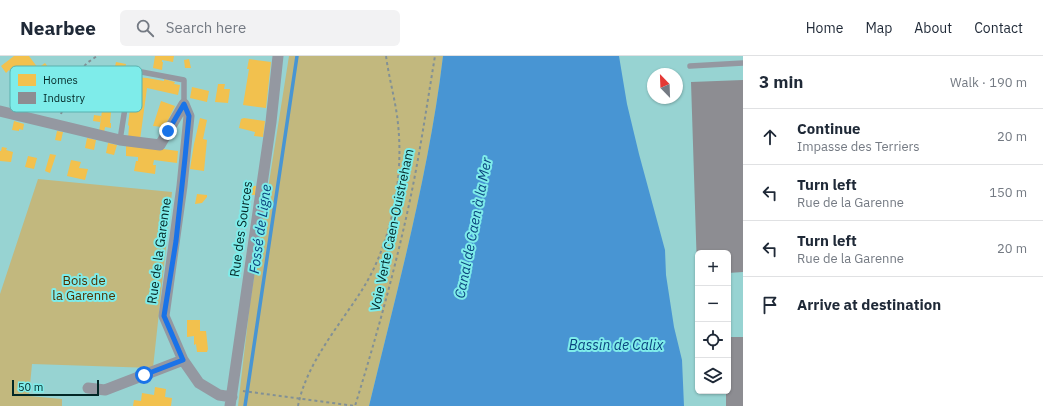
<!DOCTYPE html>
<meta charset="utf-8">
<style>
:root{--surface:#fff;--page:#f2f2f3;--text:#1f2937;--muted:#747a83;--line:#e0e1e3}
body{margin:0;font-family:"IBM Plex Sans",sans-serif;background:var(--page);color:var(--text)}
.controls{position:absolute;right:12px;bottom:12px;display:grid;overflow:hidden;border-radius:6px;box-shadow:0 1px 3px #0004}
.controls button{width:36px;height:36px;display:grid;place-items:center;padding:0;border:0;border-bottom:1px solid var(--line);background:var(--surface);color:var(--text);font:20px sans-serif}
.compass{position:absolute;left:647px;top:12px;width:36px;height:36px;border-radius:50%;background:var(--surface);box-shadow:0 1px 3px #0004;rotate:337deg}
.scale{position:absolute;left:12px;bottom:10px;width:87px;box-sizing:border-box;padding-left:4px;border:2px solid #022726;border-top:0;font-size:11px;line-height:14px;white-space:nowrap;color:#022726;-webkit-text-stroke:3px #7eecea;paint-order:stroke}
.stop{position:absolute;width:12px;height:12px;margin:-9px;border:3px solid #1a73e8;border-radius:50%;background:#fff}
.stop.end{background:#1a73e8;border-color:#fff;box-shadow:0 1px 4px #0008}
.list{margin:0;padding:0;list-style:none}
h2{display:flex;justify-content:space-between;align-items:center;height:52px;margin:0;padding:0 16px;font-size:17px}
h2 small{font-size:13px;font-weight:400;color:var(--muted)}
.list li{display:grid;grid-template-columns:26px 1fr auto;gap:12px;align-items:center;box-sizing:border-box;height:56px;padding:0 16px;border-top:1px solid var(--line)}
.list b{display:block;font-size:15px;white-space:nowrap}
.list p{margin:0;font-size:13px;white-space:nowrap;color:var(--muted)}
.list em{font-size:13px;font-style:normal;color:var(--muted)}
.icon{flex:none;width:22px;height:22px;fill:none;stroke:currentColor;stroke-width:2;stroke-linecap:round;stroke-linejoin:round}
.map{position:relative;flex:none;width:743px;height:350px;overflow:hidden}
header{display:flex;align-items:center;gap:24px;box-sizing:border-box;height:56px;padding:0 20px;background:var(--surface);border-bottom:1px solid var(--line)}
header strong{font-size:19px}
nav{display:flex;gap:22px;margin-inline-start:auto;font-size:14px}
.search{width:280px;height:36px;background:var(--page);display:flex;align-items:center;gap:10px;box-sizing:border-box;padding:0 14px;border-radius:6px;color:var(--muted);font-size:15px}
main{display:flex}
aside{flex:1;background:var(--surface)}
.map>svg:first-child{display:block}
.green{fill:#c2b87e}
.water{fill:#4895d3}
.homes{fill:#f2c14e}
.industry{fill:#8d8d92}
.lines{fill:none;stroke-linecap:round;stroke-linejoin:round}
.stream{stroke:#4895d3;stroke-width:3.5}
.path{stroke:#829095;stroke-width:2;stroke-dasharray:3 3;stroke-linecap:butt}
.service{stroke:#9498a1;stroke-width:5.5}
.minor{stroke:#9498a1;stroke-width:11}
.route{stroke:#1a73e8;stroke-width:5}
.labels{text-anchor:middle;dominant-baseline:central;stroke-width:4;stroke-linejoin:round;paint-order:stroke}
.street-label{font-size:13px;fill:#022726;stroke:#7eecea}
.park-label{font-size:13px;fill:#503100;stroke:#7eecea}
.water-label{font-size:14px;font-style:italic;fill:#0a447e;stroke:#7eecea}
.key{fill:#7eecea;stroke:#59b1af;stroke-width:1}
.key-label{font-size:11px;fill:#022726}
</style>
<header>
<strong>Nearbee</strong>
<div class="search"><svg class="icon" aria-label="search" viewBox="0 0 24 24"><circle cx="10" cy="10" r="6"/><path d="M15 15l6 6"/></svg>Search here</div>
<nav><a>Home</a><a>Map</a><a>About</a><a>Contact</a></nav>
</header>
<main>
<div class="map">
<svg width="743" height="350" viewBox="0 0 743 350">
<rect width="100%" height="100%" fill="#97d3d2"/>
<path class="green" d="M289 0H443C429 118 397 234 369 350H238L250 247Z
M38 123 172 136 153 312 32 308 29 340 62 343V350H0V238Z"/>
<path class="water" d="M443 0H619L627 48 639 98 665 194 666 219 674 271 682 304 684 350H369C397 234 429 118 443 0Z"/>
<path class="homes" d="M14 0H29L38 12 45 7 52 16 19 41 12 32 19 27 9 14 6 17 1 10Z
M155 0H174L173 6 162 4V6H163L162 14 153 12Z
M189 3 191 12H185L184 4Z
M249 3 271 6 266 52 243 49 249 13H247Z
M116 6 126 8 124 17 114 15Z
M134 21 147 22 164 25V23L175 26 174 28 180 29 178 39 147 32 140 84 128 83 129 70 128 69Z
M218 28H225L224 33H230L228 47 215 46Z
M192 31 209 35 207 46 190 42Z
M161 45 175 50 165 70 162 71 153 70Z
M102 55 111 56 110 67H111V72L105 71 104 77 99 76Z
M94 59 101 60 100 66 93 65Z
M200 62 207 64 203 83 207 84 204 115 190 113 194 88Z
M244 62 265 65 263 81 254 80 255 76 239 72 241 63Z
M14 65 24 68 23 74 19 73V75L12 74Z
M57 75 63 76 61 85 55 84Z
M87 82 96 84 94 94 85 92Z
M108 87 117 89 114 99 106 97Z
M126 88 178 95 177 107 154 104 153 109H156L155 118 134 115 136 105H138V101L126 100Z
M2 91 7 92 6 94 13 96 11 106 0 105V95H1Z
M50 98 56 99 50 117 45 115Z
M28 100 37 102 34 113 25 111Z
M71 104 81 106 79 112 88 113 85 124 67 120Z
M245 129 256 130 255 139 244 138Z
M197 138 207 139V141L202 147 195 148Z
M187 264H200V275H206L208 293 207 296H197L196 288 194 289V280L187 281Z
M155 331 166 333 165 341 172 342 171 350H133L134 344 141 345 142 337 154 339Z"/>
<path class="industry" d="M743 24V216L728 217V197H698V213H697L691 26Z
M728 281H743V350H726V335H728Z"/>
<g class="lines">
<path class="stream" d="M245 350 297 0"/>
<path class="path" d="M61 58 74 22 87 7 97 0
M243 335 355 350C376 282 395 214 410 144 420 97 427 48 435 0
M298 350C306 308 339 270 362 234 391 188 404 123 398 68 396 46 389 23 386 0"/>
<path class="service" d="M690 10 743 7
M120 84 131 14 184 24V48"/>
<path class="minor" d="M184 48 189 60 182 130 164 260 183 304 199 327 219 339 232 341
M0 55 120 84 160 89 184 48
M88 332 105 334 183 304
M230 350 271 66 278 0"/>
</g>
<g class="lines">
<path class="route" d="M144 319 183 304 164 260 176 185 185 102 189 60 184 48 168 75"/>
</g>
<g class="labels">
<g class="street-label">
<text transform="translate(241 173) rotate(-82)">Rue des Sources</text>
<text transform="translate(392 174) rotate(-78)">Voie Verte Caen-Ouistreham</text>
<text transform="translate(159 195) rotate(-82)">Rue de la Garenne</text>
</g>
<g class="park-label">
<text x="84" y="224">Bois de<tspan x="84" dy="15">la Garenne</tspan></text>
</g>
<g class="water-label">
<text transform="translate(473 172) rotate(-79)">Canal de Caen à la Mer</text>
<text transform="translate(260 173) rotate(-82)">Fossé de Ligne</text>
<text x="616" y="289">Bassin de Calix</text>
</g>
</g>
<rect x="10" y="10" width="132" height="46" rx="6" class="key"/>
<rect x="18" y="18" width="18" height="12" fill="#f2c14e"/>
<rect x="18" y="36" width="18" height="12" fill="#8d8d92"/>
<g class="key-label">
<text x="43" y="28">Homes</text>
<text x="43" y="46">Industry</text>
</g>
</svg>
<div class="controls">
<button>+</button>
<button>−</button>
<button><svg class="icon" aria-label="locate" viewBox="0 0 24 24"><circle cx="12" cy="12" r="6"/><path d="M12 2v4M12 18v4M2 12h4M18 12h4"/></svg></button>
<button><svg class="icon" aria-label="layers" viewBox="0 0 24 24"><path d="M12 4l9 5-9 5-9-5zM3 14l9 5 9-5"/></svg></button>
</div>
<svg class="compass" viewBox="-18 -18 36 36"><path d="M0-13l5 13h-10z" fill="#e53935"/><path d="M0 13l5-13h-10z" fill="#747a83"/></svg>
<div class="scale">50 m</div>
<div class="stop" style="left:144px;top:319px"></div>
<div class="stop end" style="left:168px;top:75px"></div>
</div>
<aside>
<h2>3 min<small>Walk · 190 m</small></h2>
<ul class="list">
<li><svg class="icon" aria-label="ahead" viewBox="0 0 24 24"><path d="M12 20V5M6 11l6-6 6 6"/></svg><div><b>Continue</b><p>Impasse des Terriers</p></div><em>20 m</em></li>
<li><svg class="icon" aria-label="left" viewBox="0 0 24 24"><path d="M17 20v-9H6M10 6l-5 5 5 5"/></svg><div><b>Turn left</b><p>Rue de la Garenne</p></div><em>150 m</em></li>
<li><svg class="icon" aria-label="left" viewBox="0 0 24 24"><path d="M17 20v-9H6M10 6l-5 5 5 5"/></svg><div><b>Turn left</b><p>Rue de la Garenne</p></div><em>20 m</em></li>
<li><svg class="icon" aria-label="arrive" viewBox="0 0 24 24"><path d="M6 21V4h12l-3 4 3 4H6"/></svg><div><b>Arrive at destination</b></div></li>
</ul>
</aside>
</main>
